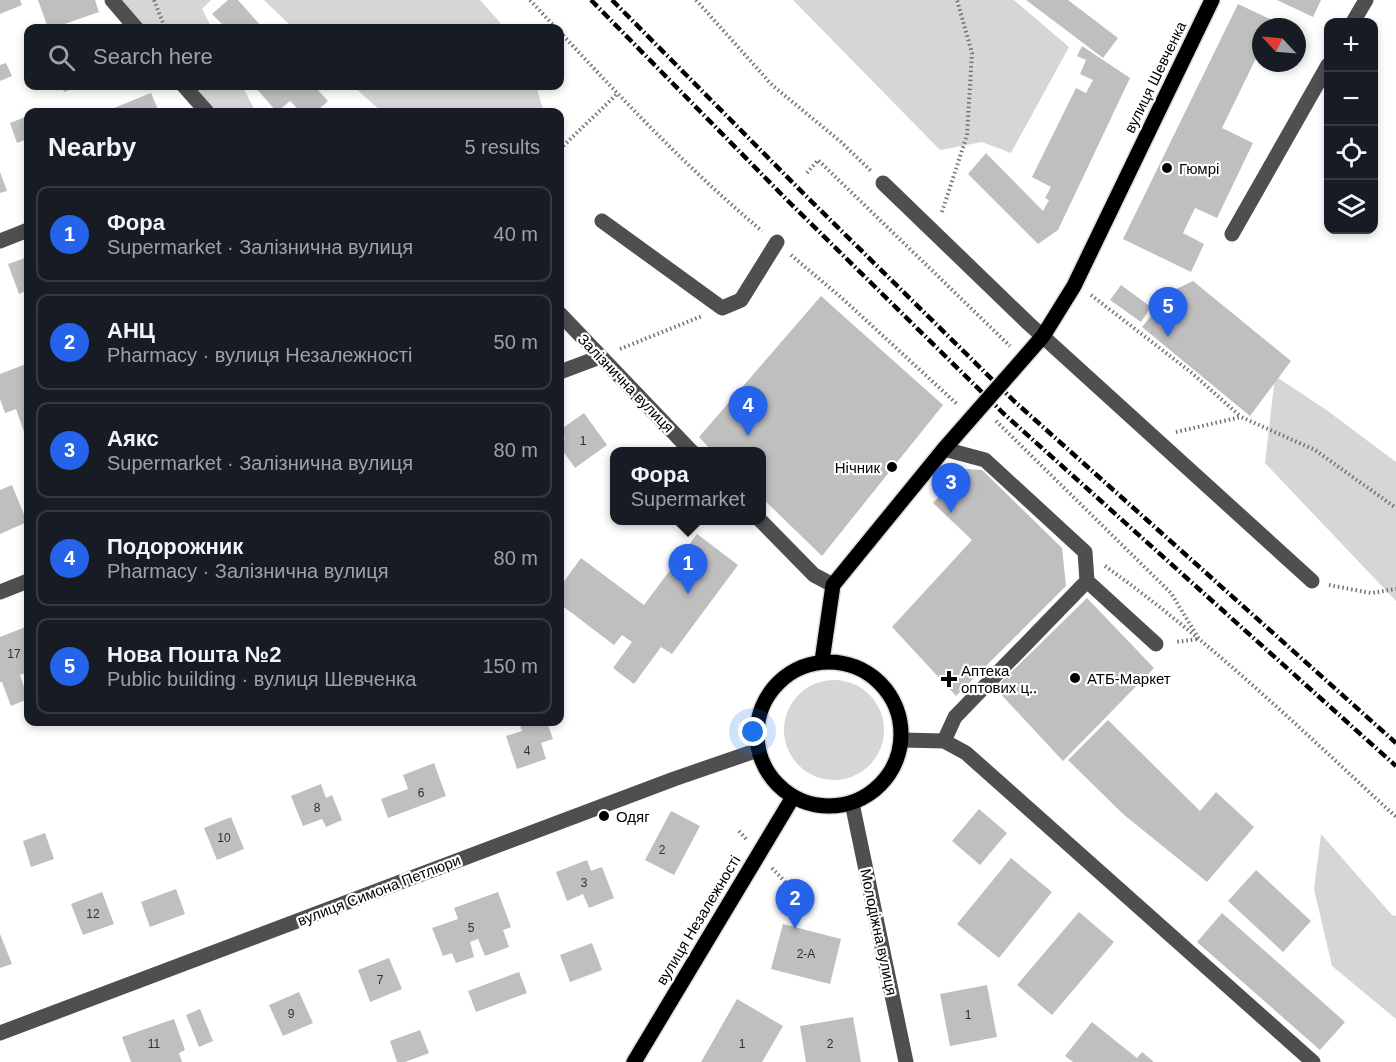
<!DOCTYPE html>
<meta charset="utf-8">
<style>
:root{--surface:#171b24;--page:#20242c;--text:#f1f3f6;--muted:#9ea1a6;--line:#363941;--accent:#2563eb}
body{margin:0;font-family:Helvetica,sans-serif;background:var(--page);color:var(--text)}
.controls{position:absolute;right:18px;top:18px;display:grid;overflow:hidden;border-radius:12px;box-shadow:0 3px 9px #0003}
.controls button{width:54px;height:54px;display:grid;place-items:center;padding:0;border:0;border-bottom:2px solid var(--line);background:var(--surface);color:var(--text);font:30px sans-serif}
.compass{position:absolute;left:1252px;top:18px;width:54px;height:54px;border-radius:50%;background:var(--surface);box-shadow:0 3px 9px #0003;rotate:296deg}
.you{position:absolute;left:753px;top:732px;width:21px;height:21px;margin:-15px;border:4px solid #fff;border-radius:50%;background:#1a73e8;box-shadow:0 0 0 9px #1a73e833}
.badge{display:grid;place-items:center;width:39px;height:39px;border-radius:50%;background:var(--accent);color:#fff;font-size:20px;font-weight:700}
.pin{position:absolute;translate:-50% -50px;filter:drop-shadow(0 2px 3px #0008)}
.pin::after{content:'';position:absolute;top:32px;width:21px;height:18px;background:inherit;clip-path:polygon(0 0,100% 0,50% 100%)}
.popup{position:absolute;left:610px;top:447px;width:156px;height:78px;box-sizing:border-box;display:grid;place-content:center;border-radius:12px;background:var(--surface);filter:drop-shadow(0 2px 4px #0005);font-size:20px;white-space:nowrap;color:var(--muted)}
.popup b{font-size:22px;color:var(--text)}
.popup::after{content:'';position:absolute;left:50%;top:100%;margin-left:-12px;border:12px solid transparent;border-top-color:var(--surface)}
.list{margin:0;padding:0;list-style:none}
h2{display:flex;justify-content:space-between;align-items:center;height:78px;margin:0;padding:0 24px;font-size:26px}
h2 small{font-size:20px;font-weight:400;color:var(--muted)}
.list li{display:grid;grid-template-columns:39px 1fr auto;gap:18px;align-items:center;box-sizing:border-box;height:96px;margin:0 12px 12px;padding:0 12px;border:2px solid var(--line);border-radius:12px}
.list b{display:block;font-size:22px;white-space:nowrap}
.list p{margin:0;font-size:20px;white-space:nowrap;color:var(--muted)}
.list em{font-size:20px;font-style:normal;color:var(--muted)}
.icon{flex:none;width:33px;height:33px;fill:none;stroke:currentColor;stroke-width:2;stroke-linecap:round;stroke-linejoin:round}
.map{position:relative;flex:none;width:1396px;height:1062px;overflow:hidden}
.search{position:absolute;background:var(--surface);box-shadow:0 3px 9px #0003;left:24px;top:24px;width:540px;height:66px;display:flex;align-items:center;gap:15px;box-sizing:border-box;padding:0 21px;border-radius:12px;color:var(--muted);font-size:22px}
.panel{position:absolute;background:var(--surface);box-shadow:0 3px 9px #0003;left:24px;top:108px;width:540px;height:618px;border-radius:12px}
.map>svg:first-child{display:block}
.green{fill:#d6d6d6}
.building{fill:#bfbfbf}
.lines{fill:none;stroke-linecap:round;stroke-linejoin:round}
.major-casing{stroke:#dbdbdb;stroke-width:18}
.path{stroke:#717171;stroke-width:4;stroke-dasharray:1.5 3;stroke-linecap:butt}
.minor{stroke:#4f4f4f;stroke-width:15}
.major{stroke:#000;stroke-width:15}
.rail{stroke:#000;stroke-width:4.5;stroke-dasharray:9 3 1.5 3;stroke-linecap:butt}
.poi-dot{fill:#000;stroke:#fff;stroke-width:2}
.labels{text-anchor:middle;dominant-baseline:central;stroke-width:4.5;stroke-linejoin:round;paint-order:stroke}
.number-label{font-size:12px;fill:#303030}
.street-label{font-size:15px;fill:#000;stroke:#fff}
.poi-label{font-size:15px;fill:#000;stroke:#fff;text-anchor:start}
</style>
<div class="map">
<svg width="1396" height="1062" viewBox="0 0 1396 1062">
<rect width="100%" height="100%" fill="#fff"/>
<path class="green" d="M107 0H211L202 9 212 28H132Z
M264 0H480L505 28H293Z
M793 0H1014L1069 47 1011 153 982 142 940 150Z
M182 86H242L256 112H205Z
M353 86H536L544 112H382Z
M1275 376 1325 409 1396 462V601L1265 463Z
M784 730a50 50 0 1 1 100 0a50 50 0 1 1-100 0Z
M1321 834 1392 915 1396 916V1019L1332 966 1314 889Z"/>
<path class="building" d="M0 0H20L22 5 0 14Z
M38 0H95L99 12 53 28H48Z
M228 0H238L263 28H226L212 14Z
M1026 0H1068L1118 38 1103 58Z
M1277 0H1321L1313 17Z
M1238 4 1274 21 1271 27H1261V48L1222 128 1253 143 1217 218 1195 208 1183 233 1204 244 1191 272 1123 239Z
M1082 46 1130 78 1058 230 1038 244 968 174 986 153 1043 211 1049 200 1045 198 1051 187 1032 177 1076 88 1086 93 1093 80 1080 74 1086 60 1077 56Z
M6 63 12 76 0 81V65Z
M62 86H80L64 92Z
M254 86H314L328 101 316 112H301L290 101 277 112Z
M151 93 159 112H104Z
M28 116V139L17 143 10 123Z
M0 172 7 191 0 193Z
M28 257V290L19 294 8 264Z
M1193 281 1291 361 1250 416 1142 327 1170 292Z
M1121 285 1151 307 1141 322 1110 300Z
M821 296 943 405 822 556 762 498V452H713L699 437Z
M26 364 28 370V443L16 409 5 413 0 399V374Z
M584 413 607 445 575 468 560 447V443L565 439 560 430Z
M964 469 982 470 1062 548 1066 586 956 696 892 627 972 540 933 503Z
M12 485 27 522 0 534V490Z
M697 534 738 565 672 654 661 647 634 684 613 668 632 642 622 635 614 645 560 604V587L581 558 644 605Z
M1087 598 1154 668 1063 761 995 688Z
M28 626V672L20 675 28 699 11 706 2 682H0V637Z
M1108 720 1200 811 1216 792 1254 827 1207 882 1123 814 1068 760Z
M519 722H547L553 739 541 743 546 759 517 769 506 736 522 731Z
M434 763 446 796 388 818 381 799 408 789 403 775Z
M321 784 326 798 332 795 342 820 326 827 322 819 303 826 291 796Z
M979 809 1007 833 980 865 952 841Z
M671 811 700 826 674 875 645 860Z
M231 817 244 849 217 860 204 828Z
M45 833 54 859 31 867 23 841Z
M1011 858 1052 892 999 958 957 924Z
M587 860 591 871 602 867 614 898 589 908 583 894 567 901 556 872Z
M1256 870 1311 921 1283 952 1228 901Z
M176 889 185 914 150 927 141 902Z
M102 892 114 924 83 935 71 904Z
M498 892 511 927 503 930 509 947 485 956 478 939 470 942 474 957 456 963 452 953 443 956 432 928 458 919 454 908Z
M1079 912 1114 942 1052 1015 1017 985Z
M1222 913 1345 1022 1320 1050 1197 942Z
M783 924 841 939 830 984 771 969Z
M0 934 12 964 0 968Z
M592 943 602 970 570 982 560 955Z
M389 958 402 989 370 1002 358 970Z
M519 972 527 993 476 1012 468 991Z
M987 985 997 1037 950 1046 940 994Z
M299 992 313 1023 283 1036 269 1005Z
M737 999 783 1026 762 1062H701Z
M200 1009 213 1041 199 1047 186 1015Z
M853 1017 861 1062H806L800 1026Z
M174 1019 185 1050 179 1053 182 1062H131L122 1037Z
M1092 1022 1137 1058 1142 1052 1154 1062H1073L1065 1056Z
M420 1030 429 1053 405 1062H397L390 1041Z"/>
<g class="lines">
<g class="major-casing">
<path id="major" d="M822 661 833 585 944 449 1043 336 1074 286 1212 0
M757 734a72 72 0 1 1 144 0a72 72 0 1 1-144 0Z
M634 1062 793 797"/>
</g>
<path class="path" d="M154 0 165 28
M530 0 556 28
M696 0 772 85 841 142 871 171
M560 32C624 101 689 170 762 231
M560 149 617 94
M807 173 818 160 1010 346
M942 212 967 135 972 53 957 0
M791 255 844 300 957 404
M1091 295 1192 373 1241 417
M620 349 702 316
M996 421 1171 593 1199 639 1175 642
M1176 432 1241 417 1315 450 1396 508
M1105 566C1210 641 1302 730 1396 817
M1329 585 1371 593 1396 589
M739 831 747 840
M772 868 789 886"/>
<path class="minor" d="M112 0 136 28
M1353 22 1366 0
M184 86 207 112
M883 183 1028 323 1312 581
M602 221 722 308 741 300 777 242
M1232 234 1328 65
M0 241 28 230
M560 314 692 452
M560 372 600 357
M944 449 985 460 1085 552 1087 581
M760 520 814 575 833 585
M0 592 28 581
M902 740 944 741 966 753 1313 1062
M944 741 955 717 1087 581 1156 644
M852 803 906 1062
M0 1033 674 779 758 750"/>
<use href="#major" class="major"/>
<path class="rail" d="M591 0 789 202 1003 413 1396 766
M612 0 805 195 1014 401 1396 743"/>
</g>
<g class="poi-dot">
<circle cx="1167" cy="168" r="6"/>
<circle cx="892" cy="467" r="6"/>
<circle cx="1075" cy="678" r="6"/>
<path d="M946 670h6v6h6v6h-6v6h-6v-6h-6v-6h6z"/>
<circle cx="604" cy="816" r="6"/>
</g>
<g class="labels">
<g class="number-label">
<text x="583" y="441">1</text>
<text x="14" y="654">17</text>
<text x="527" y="751">4</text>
<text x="421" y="793">6</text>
<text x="317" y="808">8</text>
<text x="224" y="838">10</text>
<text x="662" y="850">2</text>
<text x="584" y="883">3</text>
<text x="93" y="914">12</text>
<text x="471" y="928">5</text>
<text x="806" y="954">2-А</text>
<text x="380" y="980">7</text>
<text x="291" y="1014">9</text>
<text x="968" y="1015">1</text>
<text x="154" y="1044">11</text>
<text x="742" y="1044">1</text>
<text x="830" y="1044">2</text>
</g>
<g class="street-label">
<text transform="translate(1155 77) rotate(-64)">вулиця Шевченка</text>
<text transform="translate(626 383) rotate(46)">Залізнична вулиця</text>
<text transform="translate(379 890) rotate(-21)">вулиця Симона Петлюри</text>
<text transform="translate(698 920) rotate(-59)">вулиця Незалежності</text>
<text transform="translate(879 932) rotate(78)">Молодіжна вулиця</text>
</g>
<g class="poi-label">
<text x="1179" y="168">Гюмрі</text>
<text x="880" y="467" text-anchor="end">Нічник</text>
<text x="961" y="670">Аптека<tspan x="961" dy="17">оптових ц‥</tspan></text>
<text x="1087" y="678">АТБ-Маркет</text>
<text x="616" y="816">Одяг</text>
</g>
</g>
</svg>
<div class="controls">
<button>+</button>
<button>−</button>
<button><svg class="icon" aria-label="locate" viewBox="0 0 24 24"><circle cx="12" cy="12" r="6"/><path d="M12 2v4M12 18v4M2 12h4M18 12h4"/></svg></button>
<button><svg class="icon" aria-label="layers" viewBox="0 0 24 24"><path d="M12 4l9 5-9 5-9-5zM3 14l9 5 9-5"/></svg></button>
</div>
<svg class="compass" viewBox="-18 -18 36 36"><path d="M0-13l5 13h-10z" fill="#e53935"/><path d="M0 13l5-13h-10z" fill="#9ea1a6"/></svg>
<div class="you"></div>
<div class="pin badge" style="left:688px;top:594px">1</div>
<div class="popup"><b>Фора</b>Supermarket</div>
<div class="pin badge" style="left:795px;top:929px">2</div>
<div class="pin badge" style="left:951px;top:513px">3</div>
<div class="pin badge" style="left:748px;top:436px">4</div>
<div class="pin badge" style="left:1168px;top:337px">5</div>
<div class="search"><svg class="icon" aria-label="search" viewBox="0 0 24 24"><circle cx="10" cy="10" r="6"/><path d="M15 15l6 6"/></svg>Search here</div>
<section class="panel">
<h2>Nearby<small>5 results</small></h2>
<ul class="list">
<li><span class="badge">1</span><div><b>Фора</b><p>Supermarket · Залізнична вулиця</p></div><em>40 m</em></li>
<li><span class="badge">2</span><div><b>АНЦ</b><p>Pharmacy · вулиця Незалежності</p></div><em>50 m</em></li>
<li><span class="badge">3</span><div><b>Аякс</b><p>Supermarket · Залізнична вулиця</p></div><em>80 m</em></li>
<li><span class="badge">4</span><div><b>Подорожник</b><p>Pharmacy · Залізнична вулиця</p></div><em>80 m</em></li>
<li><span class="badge">5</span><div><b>Нова Пошта №2</b><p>Public building · вулиця Шевченка</p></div><em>150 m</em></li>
</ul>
</section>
</div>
